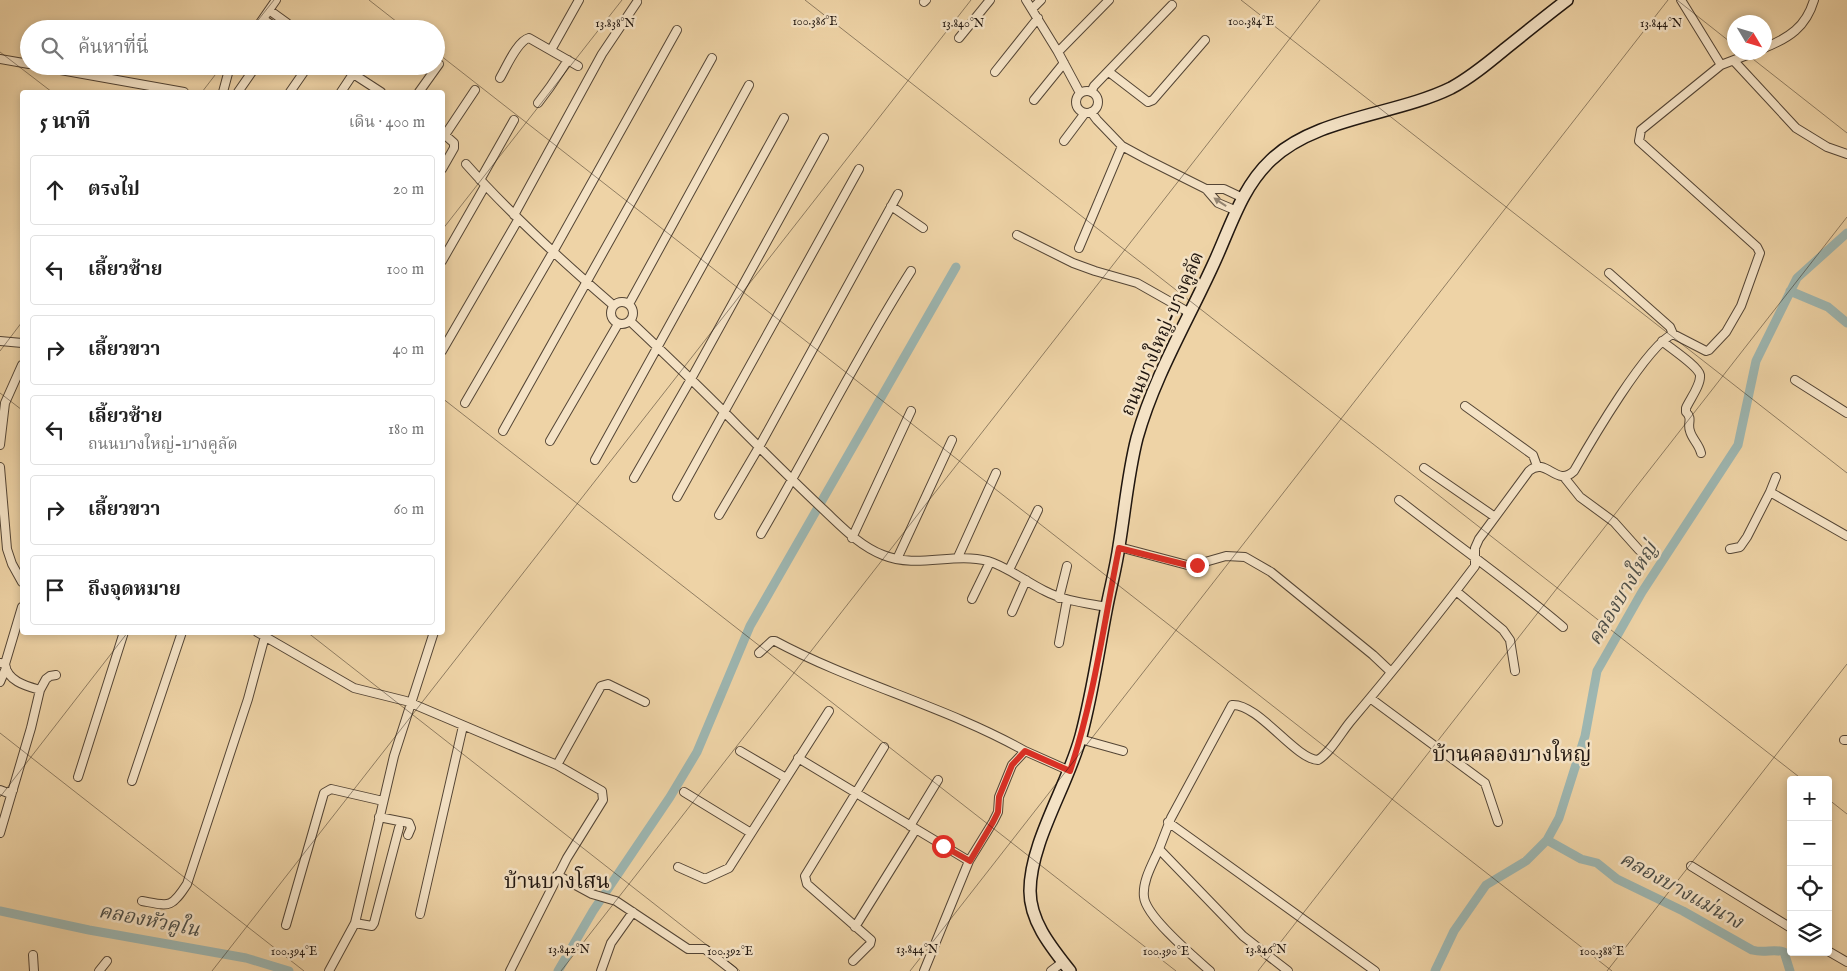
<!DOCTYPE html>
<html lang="th">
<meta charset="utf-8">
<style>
:root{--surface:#fff;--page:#f2f2f2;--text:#222;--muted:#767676;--line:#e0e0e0}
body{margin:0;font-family:"IM FELL English","Noto Serif Thai",serif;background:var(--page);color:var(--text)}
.controls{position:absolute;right:15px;bottom:15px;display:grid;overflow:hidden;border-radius:5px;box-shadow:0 2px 8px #0003}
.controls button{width:45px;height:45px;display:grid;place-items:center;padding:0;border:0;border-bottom:1px solid var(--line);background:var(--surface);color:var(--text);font:25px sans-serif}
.compass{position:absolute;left:1727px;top:15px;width:45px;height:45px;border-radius:50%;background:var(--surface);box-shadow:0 2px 8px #0003;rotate:128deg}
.stop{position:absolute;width:15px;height:15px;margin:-11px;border:4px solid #d93025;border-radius:50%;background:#fff}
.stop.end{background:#d93025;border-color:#fff;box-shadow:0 1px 5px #0008}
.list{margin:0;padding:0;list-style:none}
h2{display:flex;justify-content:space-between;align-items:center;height:65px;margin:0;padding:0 20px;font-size:21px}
h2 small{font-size:16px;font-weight:400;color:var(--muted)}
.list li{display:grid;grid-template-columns:32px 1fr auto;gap:15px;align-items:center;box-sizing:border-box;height:70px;margin:0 10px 10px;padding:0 10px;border:1px solid var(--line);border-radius:5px}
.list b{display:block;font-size:19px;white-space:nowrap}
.list p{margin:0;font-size:16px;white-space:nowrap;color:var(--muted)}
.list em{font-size:16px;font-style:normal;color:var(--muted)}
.icon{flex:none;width:28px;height:28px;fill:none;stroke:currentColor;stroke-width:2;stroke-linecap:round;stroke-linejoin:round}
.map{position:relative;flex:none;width:1847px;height:971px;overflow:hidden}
.search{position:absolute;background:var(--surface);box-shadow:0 2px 8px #0003;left:20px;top:20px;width:425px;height:55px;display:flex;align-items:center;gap:12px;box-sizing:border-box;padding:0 18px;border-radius:28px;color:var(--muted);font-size:19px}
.panel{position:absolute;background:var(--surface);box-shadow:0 2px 8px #0003;left:20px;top:90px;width:425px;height:545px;border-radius:5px}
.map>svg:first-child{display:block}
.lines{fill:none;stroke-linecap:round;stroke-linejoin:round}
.canal{stroke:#9db6b1;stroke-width:9}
.street-casing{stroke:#544535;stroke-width:10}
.secondary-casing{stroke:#20160f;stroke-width:14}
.street{stroke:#f4e2c5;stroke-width:8}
.secondary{stroke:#f4e2c5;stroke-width:11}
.oneway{fill:#958673}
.route{stroke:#d93025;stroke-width:6}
.ticks{fill:none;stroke:#20160f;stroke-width:1;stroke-opacity:0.45}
.labels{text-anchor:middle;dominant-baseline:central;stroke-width:5;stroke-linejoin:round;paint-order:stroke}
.street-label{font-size:19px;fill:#20160f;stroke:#f4e2c5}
.water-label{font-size:20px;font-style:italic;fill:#4c4e48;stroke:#f4e2c5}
.quarter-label{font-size:21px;fill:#20160f;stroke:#f4e2c5}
.ticks-label{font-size:12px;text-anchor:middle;fill:#20160f;stroke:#f4e2c5;stroke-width:5;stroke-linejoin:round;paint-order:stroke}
</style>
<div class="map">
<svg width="1847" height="971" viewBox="0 0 1847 971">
<rect width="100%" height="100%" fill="#eed3a6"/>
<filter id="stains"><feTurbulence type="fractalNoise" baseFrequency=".004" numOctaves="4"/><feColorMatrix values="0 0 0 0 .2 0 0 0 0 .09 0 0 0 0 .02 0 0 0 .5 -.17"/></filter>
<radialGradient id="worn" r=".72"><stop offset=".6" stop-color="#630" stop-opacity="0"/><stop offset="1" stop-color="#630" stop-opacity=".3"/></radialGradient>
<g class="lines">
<path class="canal" d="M1790 291 1828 307 1847 323
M1547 840 1581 859 1597 863 1617 879 1683 911 1752 950C1767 954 1771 948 1784 952L1790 971
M0 911 89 930 246 958 289 971
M558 971 593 911 670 797 697 752 750 626 956 267
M1435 971 1454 931 1486 885 1526 861 1547 840 1559 818 1585 736 1597 671 1642 592 1738 445 1756 361 1797 278 1847 233"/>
<g class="street-casing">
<path id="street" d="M1026 0 1058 52 1080 93
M1681 0 1721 65
M924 2 926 0
M1032 9 1041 0
M269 10 287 23 290 29
M263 19 278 29
M256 29 276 0
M959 38 990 0
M1764 48C1789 38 1806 27 1814 0
M551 50 579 0
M1058 52 1109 0
M0 59 29 64
M1734 61 1796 128 1827 147 1847 154
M38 66 184 92
M341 66 381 92
M995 72 1038 18
M1109 72 1148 102 1153 100 1205 40
M500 78C506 68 517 41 529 38L578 66
M1076 102a11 11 0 1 1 22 0a11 11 0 1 1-22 0Z
M223 92 230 66
M238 92 256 66
M290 92 308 66
M341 92 353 74
M419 92 439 64
M1091 92 1094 86 1172 5
M1034 100 1064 63
M538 103 550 87 568 60
M1091 112 1097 120 1122 146 1146 159 1206 189 1218 203 1237 211
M442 133 445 135 475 90
M1064 141 1085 113
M466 164C511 215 562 261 613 305
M442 169 454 148V143L445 135
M480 180 514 120
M1206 189H1224L1243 198
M891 206 923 228
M514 215 602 54 637 2
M1017 235 1073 263 1095 271 1137 283 1190 313
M1079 248 1122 146
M442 261 485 186
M1609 273 1670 327 1673 334
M611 313a11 11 0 1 1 22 0a11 11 0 1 1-22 0Z
M629 304 749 85
M630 321C667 356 704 391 739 427 768 456 796 484 826 512 843 528 860 546 883 555 917 569 953 552 988 561 1008 567 1026 582 1045 591 1064 601 1086 603 1107 607
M0 341 22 343
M1662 341C1670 348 1698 366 1700 375 1701 385 1690 399 1686 408V412C1693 419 1687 423 1690 431 1692 439 1699 444 1701 453
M442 351 518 220
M1795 380 1847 413
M465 403 553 252 677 30
M1465 406 1533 455 1537 466
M503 431 712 58
M550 441 618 324
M0 445 5 403 22 365
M595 460 784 118
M0 467 7 549 12 564 22 582
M1424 468 1495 517
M1564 477 1580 497 1614 522 1639 550
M1776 477 1770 492 1847 536
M634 478 691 379 824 138
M677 497 859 169
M1399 500C1454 543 1510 582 1563 627
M719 515 759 447 898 194
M761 534C812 447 857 356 911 271
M852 538 911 411
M1119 547 1191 566 1226 556 1245 557 1271 572 1373 655 1391 672
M1730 549 1740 547 1747 537 1770 492
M958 557 996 473
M897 559 952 440
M1009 570 1038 510
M1456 591 1503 630 1510 640 1515 671
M1059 598 1067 566
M972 599 990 562
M1012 612 1026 580
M257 632 354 688 406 701 557 765 602 791 603 800 567 858 510 971
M1059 643 1067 600
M759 653 772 641H775C855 684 945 706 1025 751
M0 663 5 664 22 607
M5 664C7 681 26 686 40 690
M0 682 6 668
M1370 698 1485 783 1498 822
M1080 739 1123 751
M1844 740H1847
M740 751 786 778
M798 758 969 861 993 822 998 812 999 797 1012 765 1025 751 1070 771
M557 765 601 686 608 684 645 702
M78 777 124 632
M132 781 182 632
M0 790 8 793 13 790
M684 792 751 833
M379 817 409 823 411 828 408 835
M1168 822 1375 971
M910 826 938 780
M0 833 31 728 40 690 46 679 50 676 56 675
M1159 849C1153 863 1142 881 1144 897 1146 917 1194 957 1210 971
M1691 866 1791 928
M678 867 705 879 729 868 829 711
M557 875 592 894 616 901 688 949H705L733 971
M142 901C169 906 171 909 187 884L248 699 265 636
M420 914 463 726
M355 923 372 926 374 923 399 828
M286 925 324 793 331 789 383 801
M855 927 916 829
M1828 951 1847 962
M33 955 34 971
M853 961 870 944 871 940 807 884 805 876 884 747
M99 971 107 961
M329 971 355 923 394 756 434 632
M601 971 611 943 633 912
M924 971 969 861
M1051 971 1063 962
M1288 971 1243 936 1159 849 1171 818 1232 705C1258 703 1295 759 1318 760 1330 753 1341 733 1350 722 1393 671 1435 619 1475 566V548L1479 539 1529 471C1547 456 1556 488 1574 471 1590 443 1647 345 1673 334L1706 351 1709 350 1726 332 1741 306 1760 253 1757 247 1639 141 1641 130 1721 65 1755 52"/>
</g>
<g class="secondary-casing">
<path id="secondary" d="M1070 971C1052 948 1030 922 1030 891 1030 842 1068 785 1081 736 1092 695 1098 653 1106 611 1110 589 1116 568 1119 546 1125 510 1128 473 1137 438 1154 377 1187 322 1213 265 1230 229 1241 188 1271 160 1316 117 1396 115 1451 88 1470 78 1488 63 1505 49 1525 33 1546 16 1567 0"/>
</g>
<use href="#street" class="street"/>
<use href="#secondary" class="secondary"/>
</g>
<defs><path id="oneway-solid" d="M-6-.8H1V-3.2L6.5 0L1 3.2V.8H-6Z" transform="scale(1.25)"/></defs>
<use class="oneway" href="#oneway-solid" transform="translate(1220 202) rotate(-146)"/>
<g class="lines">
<path class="route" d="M943 846 970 861 993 822 998 812 999 797 1012 765 1025 751 1070 771C1094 699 1104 622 1119 548L1191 566 1197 565"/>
</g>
<path class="ticks" d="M369 0 406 29M805 0 1803 780M1241 0 1847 473M1677 0 1734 45M251 29 274 0M0 52 52 92M436 52 1612 971M1744 52 1847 133M202 92 222 66M442 230 622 0M0 351 22 322M0 393 22 410M442 398 1176 971M307 632 740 971M0 733 304 971M0 797 128 632M1828 799 1847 814M212 971 971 0M561 971 1320 0M910 971 1668 0M1258 971 1847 217M1607 971 1847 664"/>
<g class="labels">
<g class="street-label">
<text transform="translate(1163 334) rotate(-66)">ถนนบางใหญ่-บางคูลัด</text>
</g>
<g class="water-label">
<text transform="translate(1623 594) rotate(-59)">คลองบางใหญ่</text>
<text transform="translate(1681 891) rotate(29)">คลองบางแม่นาง</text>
<text transform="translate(149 921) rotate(11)">คลองหัวคูใน</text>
</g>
<g class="quarter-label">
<text x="1512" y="755">บ้านคลองบางใหญ่</text>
<text x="557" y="882">บ้านบางโสน</text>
</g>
</g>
<g class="ticks-label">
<text x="815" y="25">100.386°E</text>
<text x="1251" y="25">100.384°E</text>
<text x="615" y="27">13.838°N</text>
<text x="963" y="27">13.840°N</text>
<text x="1661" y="27">13.844°N</text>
<text x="569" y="953">13.842°N</text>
<text x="917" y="953">13.844°N</text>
<text x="1266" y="953">13.846°N</text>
<text x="294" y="955">100.394°E</text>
<text x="730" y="955">100.392°E</text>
<text x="1166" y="955">100.390°E</text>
<text x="1602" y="955">100.388°E</text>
</g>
<rect width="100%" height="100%" filter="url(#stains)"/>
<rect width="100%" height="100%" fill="url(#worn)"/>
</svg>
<div class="controls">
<button>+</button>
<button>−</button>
<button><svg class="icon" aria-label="locate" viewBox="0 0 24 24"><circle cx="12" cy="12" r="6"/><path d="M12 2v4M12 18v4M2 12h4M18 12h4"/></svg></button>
<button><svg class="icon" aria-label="layers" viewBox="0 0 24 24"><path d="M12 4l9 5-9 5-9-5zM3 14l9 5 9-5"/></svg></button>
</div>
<svg class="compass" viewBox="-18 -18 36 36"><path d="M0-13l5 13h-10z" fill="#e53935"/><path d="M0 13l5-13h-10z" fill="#767676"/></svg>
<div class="stop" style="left:943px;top:846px"></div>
<div class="stop end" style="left:1197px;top:565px"></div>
<div class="search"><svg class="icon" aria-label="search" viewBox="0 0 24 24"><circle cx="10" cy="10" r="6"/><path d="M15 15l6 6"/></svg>ค้นหาที่นี่</div>
<section class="panel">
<h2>5 นาที<small>เดิน · 400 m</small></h2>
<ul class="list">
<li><svg class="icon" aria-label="ahead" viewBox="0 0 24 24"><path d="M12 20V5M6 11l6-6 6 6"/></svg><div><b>ตรงไป</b></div><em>20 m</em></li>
<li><svg class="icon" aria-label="left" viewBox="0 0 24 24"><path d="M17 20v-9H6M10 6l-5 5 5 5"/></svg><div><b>เลี้ยวซ้าย</b></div><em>100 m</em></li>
<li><svg class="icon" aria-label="right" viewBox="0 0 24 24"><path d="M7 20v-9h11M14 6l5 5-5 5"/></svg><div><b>เลี้ยวขวา</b></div><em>40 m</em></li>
<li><svg class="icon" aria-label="left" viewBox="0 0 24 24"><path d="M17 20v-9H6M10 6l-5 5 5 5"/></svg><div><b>เลี้ยวซ้าย</b><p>ถนนบางใหญ่-บางคูลัด</p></div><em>180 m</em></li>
<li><svg class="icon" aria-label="right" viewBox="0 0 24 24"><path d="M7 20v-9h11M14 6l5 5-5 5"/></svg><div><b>เลี้ยวขวา</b></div><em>60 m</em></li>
<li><svg class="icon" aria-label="arrive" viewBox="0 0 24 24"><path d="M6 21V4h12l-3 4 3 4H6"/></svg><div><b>ถึงจุดหมาย</b></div></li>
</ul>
</section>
</div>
